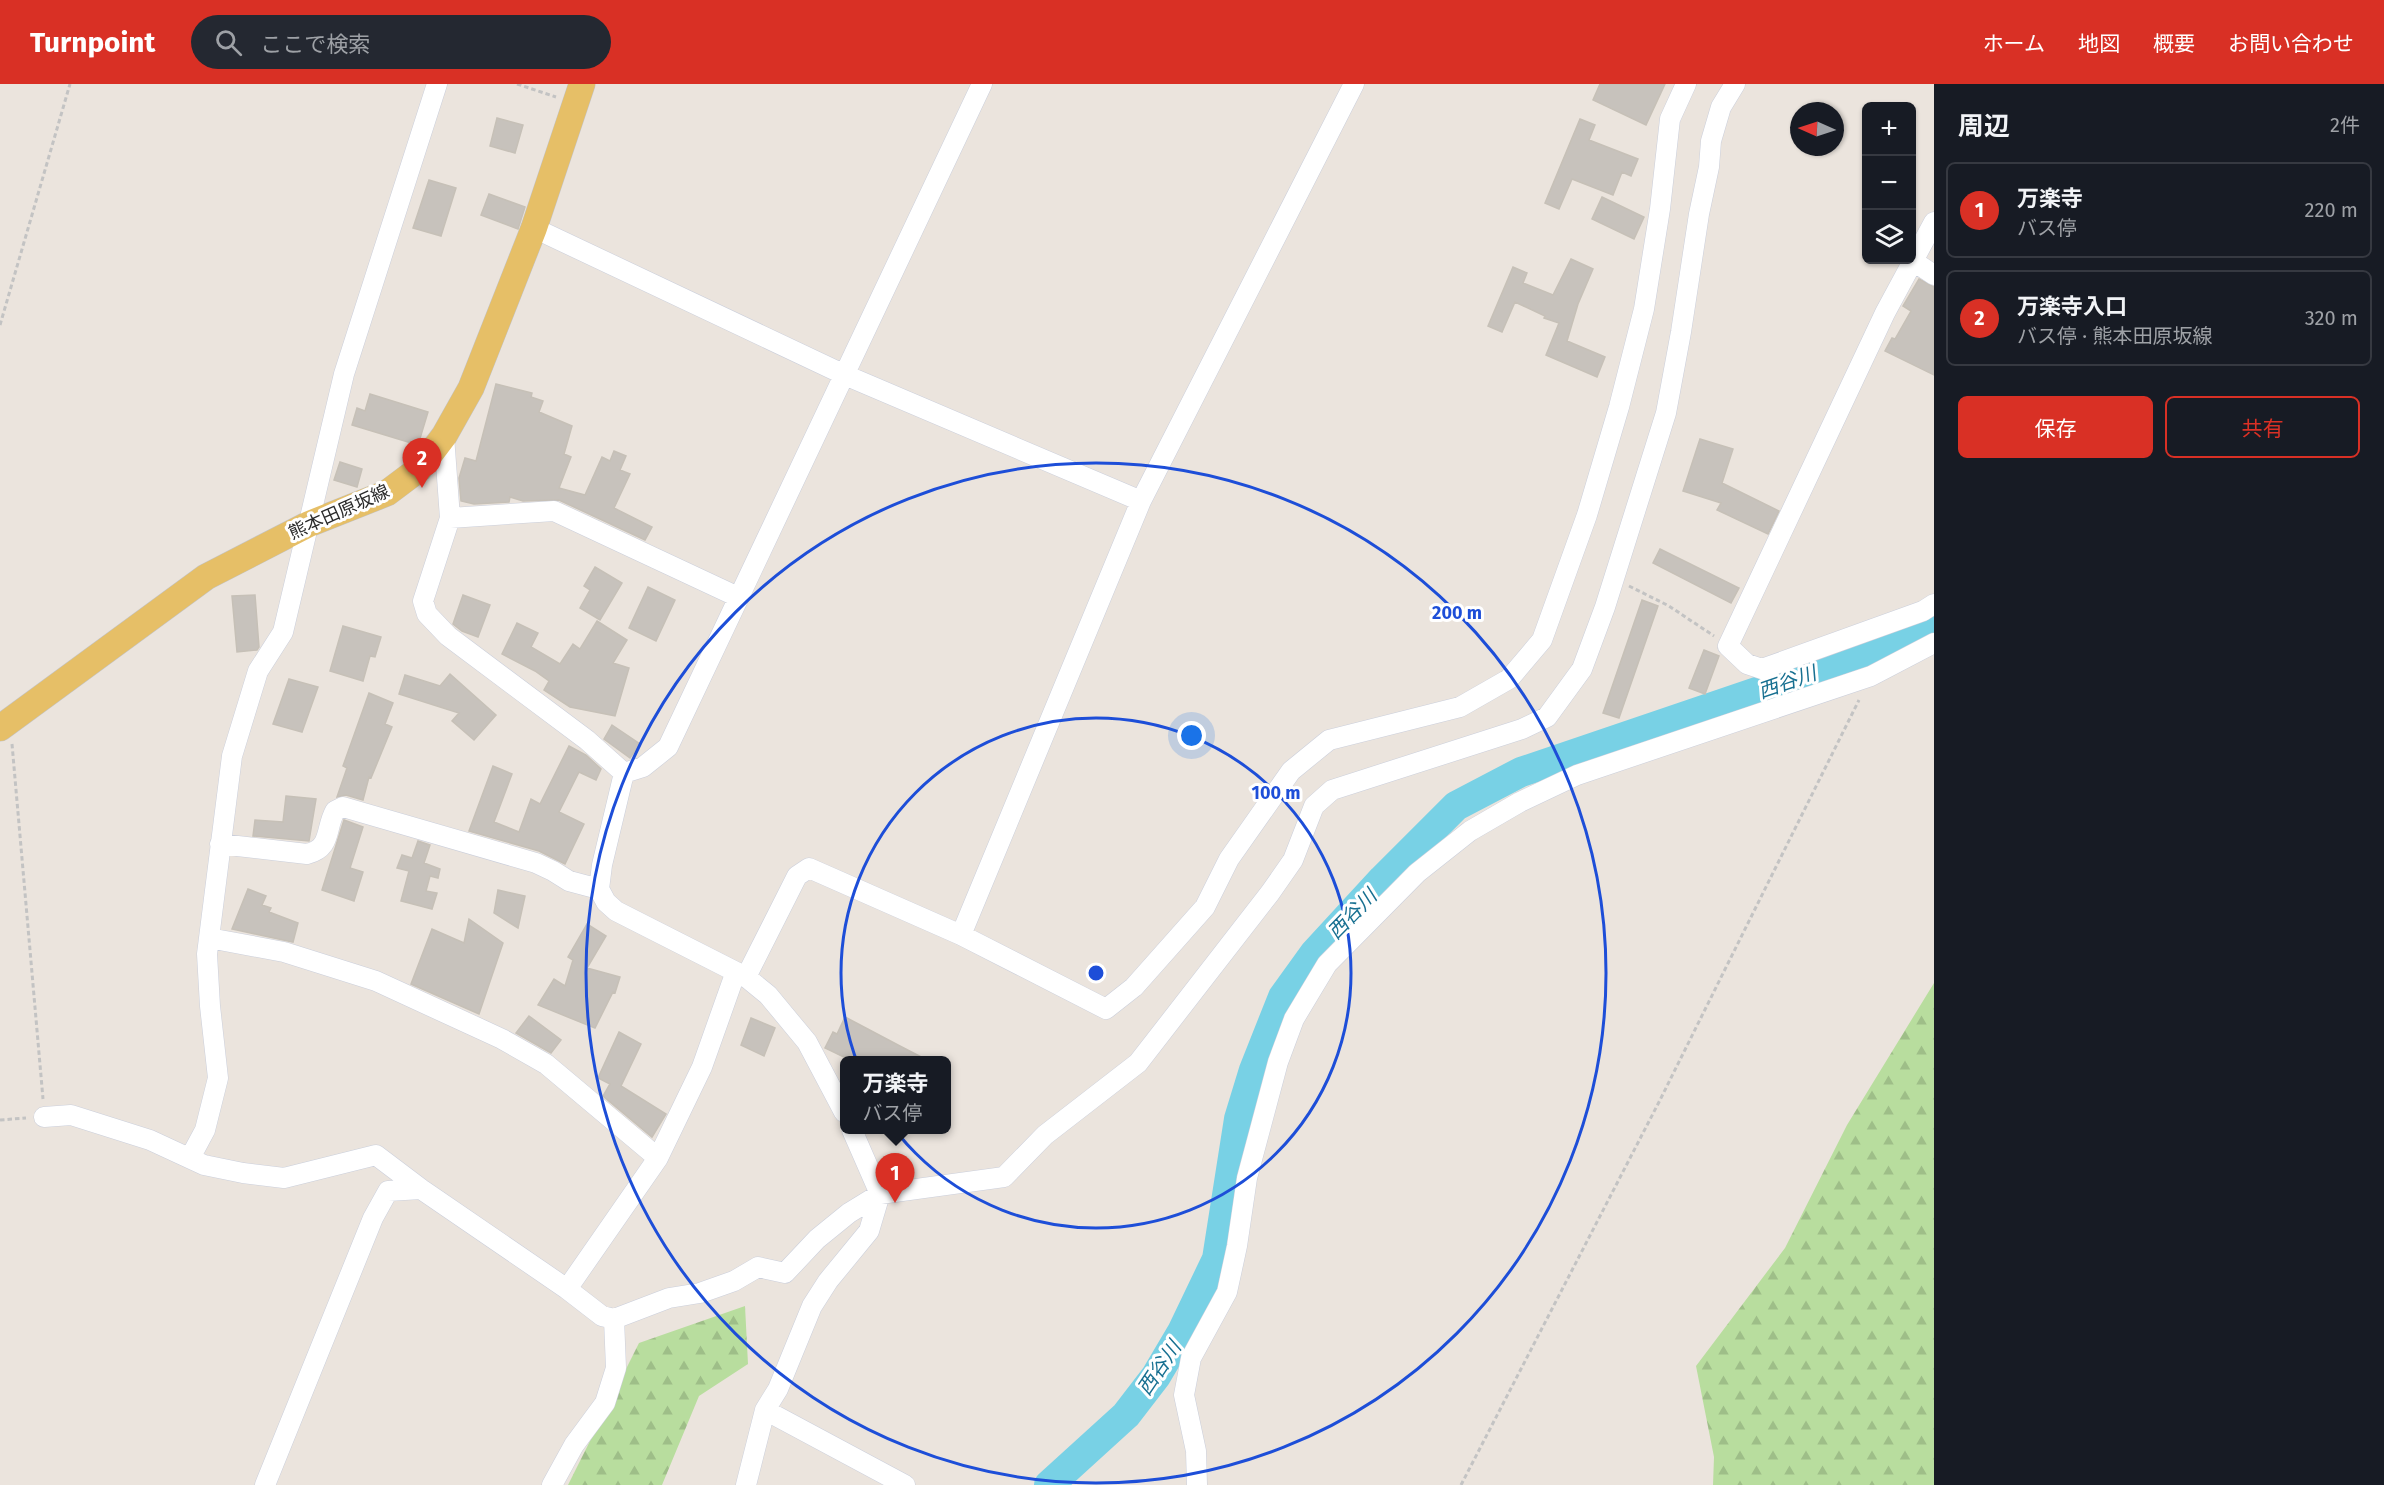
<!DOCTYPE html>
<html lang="ja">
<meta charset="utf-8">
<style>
:root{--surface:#171b24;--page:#242831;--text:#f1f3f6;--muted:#9ea1a6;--line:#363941;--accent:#d93025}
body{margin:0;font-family:"Fira Sans","Noto Sans JP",sans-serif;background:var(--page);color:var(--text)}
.controls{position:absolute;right:18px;top:18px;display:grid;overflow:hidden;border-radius:9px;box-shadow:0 2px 4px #0004}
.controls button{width:54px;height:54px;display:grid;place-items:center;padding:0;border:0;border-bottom:2px solid var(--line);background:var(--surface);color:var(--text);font:30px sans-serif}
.compass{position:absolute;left:1790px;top:18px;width:54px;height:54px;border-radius:50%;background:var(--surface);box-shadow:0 2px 4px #0004;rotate:273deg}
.you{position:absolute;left:1192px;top:652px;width:21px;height:21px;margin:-15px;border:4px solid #fff;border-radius:50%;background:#1a73e8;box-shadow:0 0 0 9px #1a73e833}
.badge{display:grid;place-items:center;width:39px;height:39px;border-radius:50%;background:var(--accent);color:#fff;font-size:20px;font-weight:700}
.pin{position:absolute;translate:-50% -50px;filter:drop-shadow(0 2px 3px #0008)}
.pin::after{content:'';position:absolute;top:32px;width:21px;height:18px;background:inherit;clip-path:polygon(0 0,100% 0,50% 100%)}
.popup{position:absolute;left:840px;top:972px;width:111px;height:78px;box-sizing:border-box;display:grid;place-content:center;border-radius:9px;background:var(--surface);filter:drop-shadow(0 2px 4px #0005);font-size:20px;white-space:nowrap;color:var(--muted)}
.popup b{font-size:22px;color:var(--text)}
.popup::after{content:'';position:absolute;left:50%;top:100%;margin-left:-12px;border:12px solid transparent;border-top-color:var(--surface)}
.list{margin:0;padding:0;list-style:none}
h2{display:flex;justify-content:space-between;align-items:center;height:78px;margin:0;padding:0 24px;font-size:26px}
h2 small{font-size:20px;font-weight:400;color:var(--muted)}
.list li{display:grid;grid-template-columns:39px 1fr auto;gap:18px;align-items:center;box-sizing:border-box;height:96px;margin:0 12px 12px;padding:0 12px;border:2px solid var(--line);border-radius:9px}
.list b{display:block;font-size:22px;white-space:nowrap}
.list p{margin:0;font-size:20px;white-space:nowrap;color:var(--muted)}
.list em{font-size:20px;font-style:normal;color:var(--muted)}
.actions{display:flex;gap:12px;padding:18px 24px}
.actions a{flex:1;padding:14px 0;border:2px solid var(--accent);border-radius:9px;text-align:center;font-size:21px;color:var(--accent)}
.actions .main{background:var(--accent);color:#fff}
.icon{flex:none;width:33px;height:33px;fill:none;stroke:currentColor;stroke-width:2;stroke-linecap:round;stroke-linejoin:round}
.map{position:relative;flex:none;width:1934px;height:1401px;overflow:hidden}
header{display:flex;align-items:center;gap:36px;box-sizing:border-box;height:84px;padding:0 30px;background:var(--accent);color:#fff}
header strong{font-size:28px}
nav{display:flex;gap:33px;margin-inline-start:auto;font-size:21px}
.search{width:420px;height:54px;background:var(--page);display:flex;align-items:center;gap:15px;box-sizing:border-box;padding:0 21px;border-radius:33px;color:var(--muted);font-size:22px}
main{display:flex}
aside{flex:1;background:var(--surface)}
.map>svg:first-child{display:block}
.forest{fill:url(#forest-firs)}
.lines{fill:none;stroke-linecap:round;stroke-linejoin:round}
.river{stroke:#78d1e5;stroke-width:30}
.building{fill:#c7c2bc;stroke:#c6c0b7;stroke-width:1.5}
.minor-casing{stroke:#cbcfdb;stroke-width:21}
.major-casing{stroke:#c3c3c3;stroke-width:27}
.path{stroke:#c3c3c3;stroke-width:3;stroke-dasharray:4.5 3;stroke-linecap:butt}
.minor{stroke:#fff;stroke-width:20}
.major{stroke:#e6bf67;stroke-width:26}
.ring{fill:none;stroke:#1d4ed8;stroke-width:3}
.labels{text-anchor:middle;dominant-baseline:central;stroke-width:6;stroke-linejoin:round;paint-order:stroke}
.street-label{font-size:18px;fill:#2a2a2a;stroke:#fff}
.water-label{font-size:20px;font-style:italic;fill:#187091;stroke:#fff}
.centre{fill:#1d4ed8;stroke:#fff;stroke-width:3}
.ring-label{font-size:18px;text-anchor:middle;font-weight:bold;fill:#1d4ed8;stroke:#fff;stroke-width:6;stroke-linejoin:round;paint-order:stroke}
</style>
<header>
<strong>Turnpoint</strong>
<div class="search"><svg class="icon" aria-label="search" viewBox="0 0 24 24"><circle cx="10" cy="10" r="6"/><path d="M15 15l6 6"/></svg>ここで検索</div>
<nav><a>ホーム</a><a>地図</a><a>概要</a><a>お問い合わせ</a></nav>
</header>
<main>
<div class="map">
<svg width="1934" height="1401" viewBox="0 0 1934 1401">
<defs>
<pattern id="forest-firs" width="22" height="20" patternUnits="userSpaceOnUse" patternTransform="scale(1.5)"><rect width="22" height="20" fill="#b8dd9e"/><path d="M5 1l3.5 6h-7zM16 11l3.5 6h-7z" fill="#9ebe88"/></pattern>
</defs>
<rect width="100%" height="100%" fill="#ebe4dd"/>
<path class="forest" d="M1934 899V1401H1713L1714 1373 1696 1282 1785 1164 1847 1041Z
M745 1222 748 1280 699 1312 662 1401H568L639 1259Z"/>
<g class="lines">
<path class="river" d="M1049 1401 1126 1331 1156 1292 1182 1248 1217 1175 1239 1035 1254 986 1283 913 1314 870 1383 795 1456 722 1521 688 1889 563 1934 534"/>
</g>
<path class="building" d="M1600 0H1665L1646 41 1593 16Z
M497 34 523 41 515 69 490 62Z
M1580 35 1595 41 1589 56 1638 75 1631 92 1622 88 1613 111 1572 95 1559 125 1545 119Z
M429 96 456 104 441 152 413 144Z
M489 110 525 123 518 145 481 131Z
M1602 113 1644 133 1634 155 1592 135Z
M1571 175 1593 185 1578 220 1567 257 1605 273 1597 293 1546 271 1559 239 1544 234 1545 232 1515 218 1502 248 1488 242 1513 183 1527 189 1523 199 1553 211Z
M1919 195 1934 203V291L1885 267 1892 254 1895 255 1911 227 1903 222Z
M496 300 532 309 531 313 543 317 539 328 572 342 564 370 571 373 559 404 585 411 602 373 610 377 614 367 626 372 620 386 630 390 614 424 652 443 645 456 559 416 523 417 510 413 509 418 474 420 461 417 459 394 465 374 476 377Z
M370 310 428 328 418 361 352 341 357 324 365 327Z
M1700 355 1733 365 1722 399 1779 427 1768 450 1717 426 1721 419 1683 407Z
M340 378 362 385 357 403 334 396Z
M1660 465 1739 504 1731 519 1653 479Z
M595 483 622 499 600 536 580 524 590 506 584 502Z
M648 503 675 516 656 557 629 544Z
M255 511 259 563 257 566 237 568 232 512Z
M463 511 490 521 478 553 462 547 453 540Z
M1642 516 1658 522 1619 634 1603 629Z
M597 537 627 556 613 579 629 584 615 632 570 623 544 606 549 597 535 587 502 570 517 539 538 549 531 563 560 580 573 560 580 565Z
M343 542 381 553 375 573 370 572 363 597 330 587Z
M1704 566 1719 572 1705 610 1689 604Z
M450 590 496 631 474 656 452 637 459 629 399 610 405 591 440 602Z
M289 595 318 603 302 648 273 640Z
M369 609 393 619 385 640 392 643 371 694 369 693 363 716 346 711 337 713 347 684 343 682Z
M612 641 640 660 630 674 604 655Z
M569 662 586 671 601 685 596 696 579 688 559 728 584 740 565 780 539 767 469 747 493 682 512 690 494 738 519 748 531 715 540 720Z
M286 712 316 715 309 757 253 752 255 736 283 738Z
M344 736 363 743 350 784 363 788 354 817 322 806Z
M418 757 430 761 424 779 440 785 438 794 430 792 426 807 437 809 432 825 401 817 409 787 397 784 402 771 412 774Z
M248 805 266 812 262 821 271 824 269 828 298 839 293 858 232 845Z
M498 806 525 812 518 844 494 829Z
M469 835 503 859 479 930 411 900 432 845 464 859Z
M587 840 606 852 587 884 620 893 615 909 613 908 595 944 538 921 554 895 565 902 573 876 568 873Z
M529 932 561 956 551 969 516 949Z
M845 933 898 961 927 976H850L825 964 833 948 837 950Z
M751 934 775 944 764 972 741 961Z
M619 948 641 960 621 1002 666 1030 652 1053 603 1012 610 1000 598 994Z"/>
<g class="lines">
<g class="minor-casing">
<path id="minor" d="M1934 138 1885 229 1728 562 1747 580 1762 585 1923 527 1934 520
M534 144 845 291 1141 417
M1913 177 1934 191
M444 352 450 434 423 517 427 530 448 552 587 656 624 689
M450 434 554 427 738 513
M624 689 643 683 668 663 982 0
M624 689 602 781 599 805 606 818 616 827 746 893 768 911 807 958 844 1028
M220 760 307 770C332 764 325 745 335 727L343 723 536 779 553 787 569 797 599 805
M961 851 1141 417 1354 0
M209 854 284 868 376 897 502 955 546 980 658 1074
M746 893 797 792 809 784 961 851 1106 925 1134 903 1205 823 1229 775 1291 687 1329 656 1460 623 1509 595 1542 556 1587 431 1619 323 1644 225 1660 125 1670 35 1686 0
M44 1033 71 1031 150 1056 204 1081 243 1089 284 1094 376 1071 421 1105 567 1205 602 1232 614 1235 669 1214 700 1209 734 1197 758 1183 785 1189 817 1155 849 1129 880 1110 1004 1093 1045 1051 1138 979 1270 809 1293 776 1314 722 1332 706 1522 645 1547 633 1582 585 1605 523 1666 329 1681 248 1699 130 1709 83 1711 57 1721 23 1735 0
M190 1074 205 1046 218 994 210 922 207 870 232 672 258 587 283 548 344 290 437 0
M567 1205 658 1074 702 983 735 890
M765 1326 905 1401
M265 1401 373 1134 388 1107 421 1105
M552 1401 574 1361 605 1319 616 1284 614 1235
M746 1401 765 1326 778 1305 812 1222 828 1197 869 1147 880 1110 852 1046
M1197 1401 1196 1367 1184 1311 1191 1274 1227 1208 1237 1162 1247 1094 1278 978 1294 935 1327 880 1417 789 1470 747 1520 718 1577 691 1871 592 1934 559"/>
</g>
<g class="major-casing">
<path id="major" d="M0 644 206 493 309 440 387 409 419 385 444 352 471 304 534 144 582 0"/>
</g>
<path class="path" d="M517 0 556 13
M0 241 70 0
M1629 502 1669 522 1714 552
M12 660 43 1015
M0 1036 26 1034
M1461 1401 1659 1018 1859 616"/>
<use href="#minor" class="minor"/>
<use href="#major" class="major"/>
</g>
<g class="ring">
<circle cx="1096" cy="889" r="255"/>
<circle cx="1096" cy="889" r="510"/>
</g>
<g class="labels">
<g class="street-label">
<text transform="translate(339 428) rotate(-24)">熊本田原坂線</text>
</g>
<g class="water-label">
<text transform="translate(1787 598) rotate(-19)">西谷川</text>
<text transform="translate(1352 830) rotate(-46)">西谷川</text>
<text transform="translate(1159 1284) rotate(-56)">西谷川</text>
</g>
</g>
<circle cx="1096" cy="889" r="9" class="centre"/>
<g class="ring-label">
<text x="1457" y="535">200 m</text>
<text x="1276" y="715">100 m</text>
</g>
</svg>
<div class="controls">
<button>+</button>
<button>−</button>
<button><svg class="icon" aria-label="layers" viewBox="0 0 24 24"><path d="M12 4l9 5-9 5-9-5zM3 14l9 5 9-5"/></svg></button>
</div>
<svg class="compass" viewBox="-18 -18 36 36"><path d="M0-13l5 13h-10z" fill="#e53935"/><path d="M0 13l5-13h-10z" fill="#9ea1a6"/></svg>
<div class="you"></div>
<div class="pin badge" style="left:895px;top:1119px">1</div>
<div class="popup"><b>万楽寺</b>バス停</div>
<div class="pin badge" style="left:422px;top:404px">2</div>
</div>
<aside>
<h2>周辺<small>2件</small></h2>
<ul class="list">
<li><span class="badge">1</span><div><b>万楽寺</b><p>バス停</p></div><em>220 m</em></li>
<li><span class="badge">2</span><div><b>万楽寺入口</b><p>バス停 · 熊本田原坂線</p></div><em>320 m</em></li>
</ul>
<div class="actions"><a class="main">保存</a><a>共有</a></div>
</aside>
</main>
